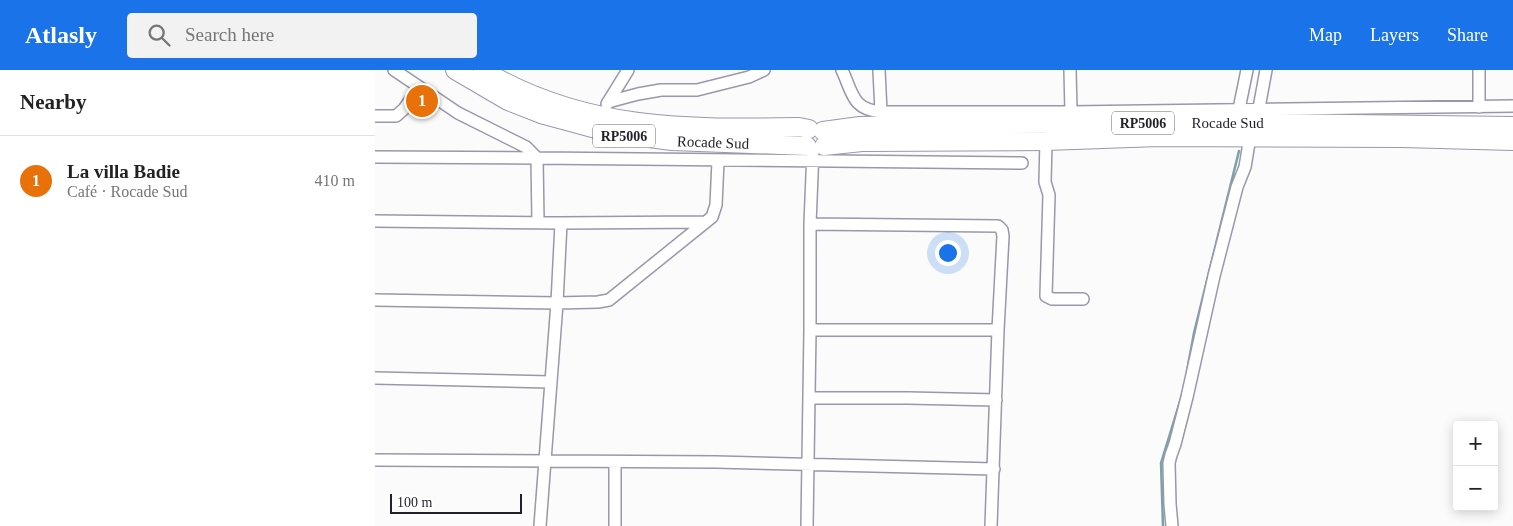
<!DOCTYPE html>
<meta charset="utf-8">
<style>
:root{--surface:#fff;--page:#f2f2f2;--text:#222;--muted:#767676;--line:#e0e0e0;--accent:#1a73e8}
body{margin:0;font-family:Georgia,serif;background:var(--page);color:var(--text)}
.controls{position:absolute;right:15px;bottom:15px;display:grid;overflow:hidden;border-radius:5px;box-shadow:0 2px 12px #0003}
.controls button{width:45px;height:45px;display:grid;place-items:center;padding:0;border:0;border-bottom:1px solid var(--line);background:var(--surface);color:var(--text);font:25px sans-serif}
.scale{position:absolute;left:15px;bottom:12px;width:132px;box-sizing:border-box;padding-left:5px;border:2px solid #211f27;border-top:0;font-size:14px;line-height:18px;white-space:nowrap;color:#211f27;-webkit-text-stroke:4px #fff;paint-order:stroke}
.you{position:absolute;left:572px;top:182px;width:18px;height:18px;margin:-12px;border:4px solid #fff;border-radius:50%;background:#1a73e8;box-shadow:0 0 0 8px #1a73e833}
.badge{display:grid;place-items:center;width:32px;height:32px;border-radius:50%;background:var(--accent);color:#fff;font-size:16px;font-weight:700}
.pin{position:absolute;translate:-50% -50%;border:2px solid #fff;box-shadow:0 1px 5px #0006}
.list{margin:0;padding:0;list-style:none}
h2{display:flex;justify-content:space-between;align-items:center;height:65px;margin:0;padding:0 20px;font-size:21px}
h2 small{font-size:16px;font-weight:400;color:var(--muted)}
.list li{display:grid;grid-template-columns:32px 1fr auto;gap:15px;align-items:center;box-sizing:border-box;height:90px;padding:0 20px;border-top:1px solid var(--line)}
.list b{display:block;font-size:19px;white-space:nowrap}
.list p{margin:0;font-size:16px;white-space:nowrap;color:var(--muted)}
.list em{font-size:16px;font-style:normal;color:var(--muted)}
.icon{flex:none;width:28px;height:28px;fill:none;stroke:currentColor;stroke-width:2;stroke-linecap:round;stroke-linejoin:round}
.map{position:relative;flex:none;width:1138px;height:456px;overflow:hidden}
header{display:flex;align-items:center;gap:30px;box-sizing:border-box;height:70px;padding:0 25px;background:var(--accent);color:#fff}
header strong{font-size:24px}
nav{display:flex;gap:28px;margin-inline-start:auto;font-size:18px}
.search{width:350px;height:45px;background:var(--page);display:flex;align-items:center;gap:12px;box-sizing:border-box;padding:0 18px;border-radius:5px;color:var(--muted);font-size:19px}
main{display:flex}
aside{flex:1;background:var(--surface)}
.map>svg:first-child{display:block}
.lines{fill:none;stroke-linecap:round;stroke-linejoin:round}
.stream{stroke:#78a3a7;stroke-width:2.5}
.minor-casing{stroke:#9a97ab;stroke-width:14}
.highway-casing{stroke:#9a97ab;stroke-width:20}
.minor{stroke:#fff;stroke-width:11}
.highway{stroke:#fff;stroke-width:18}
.labels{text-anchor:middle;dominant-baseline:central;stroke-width:4;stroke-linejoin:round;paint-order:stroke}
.shield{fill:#fff;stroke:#646268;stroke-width:1}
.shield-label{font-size:14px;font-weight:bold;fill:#211f27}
.street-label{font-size:15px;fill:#211f27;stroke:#fff}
</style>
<header>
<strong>Atlasly</strong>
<div class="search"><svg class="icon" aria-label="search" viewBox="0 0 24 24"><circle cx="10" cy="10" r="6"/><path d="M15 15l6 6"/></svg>Search here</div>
<nav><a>Map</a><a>Layers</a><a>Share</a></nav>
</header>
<main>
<aside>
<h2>Nearby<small></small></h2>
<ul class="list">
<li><span class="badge" style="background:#e8710a">1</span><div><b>La villa Badie</b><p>Café · Rocade Sud</p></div><em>410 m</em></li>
</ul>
</aside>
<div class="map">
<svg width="1138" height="456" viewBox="0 0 1138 456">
<rect width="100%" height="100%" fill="#fbfbfb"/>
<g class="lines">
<path class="stream" d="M812 301 819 263 864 81
M788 456 786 393 806 328"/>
<g class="minor-casing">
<path id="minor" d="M19 0 83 43 151 77 162 88 647 93
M467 0C478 24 477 39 506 42H696L1138 36
M504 0 506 42
M695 0 696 42
M1104 0V37
M233 32 263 24 286 20H322L374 7 389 0
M232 34 253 0
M884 38 891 0
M864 39 872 0
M0 46H21L29 39 44 17
M671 71 670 112 674 125 671 226 677 229H708
M0 87 162 88 163 152
M0 151 186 153 331 152
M435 154 623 156 627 160 628 166 623 260 616 456
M0 230 182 233 223 232 234 230 337 147 341 135 343 91
M435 260H623
M0 308 175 312
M434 328H533L621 330
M0 390 341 392 619 399
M165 456 182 233 186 153
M240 456V392
M432 456 435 260V154L438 80
M797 456 795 434 794 393 796 385 800 374 812 327 839 206 862 117 870 97 875 67"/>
</g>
<g class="highway-casing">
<g id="highway">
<path id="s1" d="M80 0 133 31 166 44 236 63 297 71 432 76"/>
<path d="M108 0C208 60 311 59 424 57L434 59"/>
<path id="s2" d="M448 61 485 56 696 53H889L1138 56"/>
<path d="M449 76 487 72 671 71 784 67 1027 68 1138 71"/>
</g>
</g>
<use href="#minor" class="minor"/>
<use href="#highway" class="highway"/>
</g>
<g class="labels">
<g class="shield">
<rect x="737" y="41.5" width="62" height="23" rx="4"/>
<rect x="218" y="54.5" width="62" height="23" rx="4"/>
</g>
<g class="shield-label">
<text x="768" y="53">RP5006</text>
<text x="249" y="66">RP5006</text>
</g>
<g class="street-label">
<text stroke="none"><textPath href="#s2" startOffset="405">Rocade Sud</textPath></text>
<text stroke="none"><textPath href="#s1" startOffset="272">Rocade Sud</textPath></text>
</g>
</g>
</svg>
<div class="controls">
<button>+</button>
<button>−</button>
</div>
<div class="scale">100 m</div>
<div class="you"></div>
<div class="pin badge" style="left:47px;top:31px;background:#e8710a">1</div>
</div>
</main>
